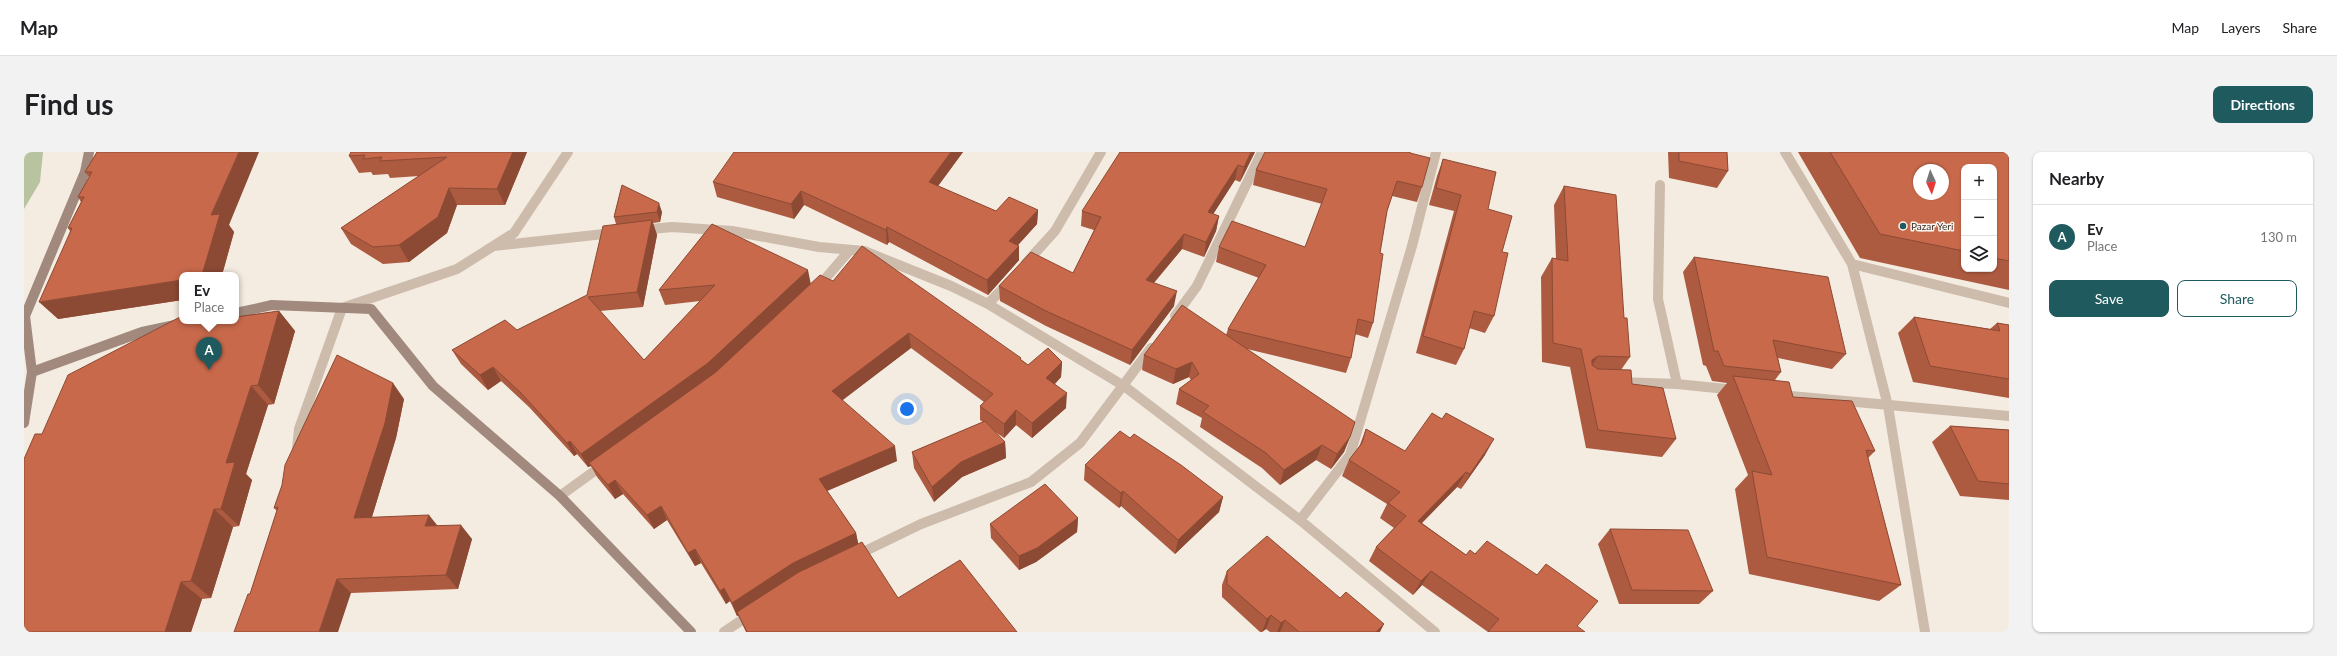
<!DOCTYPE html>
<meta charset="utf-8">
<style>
:root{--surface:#fff;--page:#f2f2f2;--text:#202124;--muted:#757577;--line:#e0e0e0;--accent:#1f5a5e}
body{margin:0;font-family:Lato,sans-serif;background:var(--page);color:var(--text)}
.controls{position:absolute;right:12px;top:12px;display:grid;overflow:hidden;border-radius:8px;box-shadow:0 1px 3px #0004}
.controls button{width:36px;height:36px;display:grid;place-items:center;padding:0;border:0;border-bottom:1px solid var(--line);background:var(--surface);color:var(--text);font:20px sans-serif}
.compass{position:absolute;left:1889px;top:12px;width:36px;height:36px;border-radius:50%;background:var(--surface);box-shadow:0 1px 3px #0004;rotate:176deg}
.you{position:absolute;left:883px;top:257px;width:14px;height:14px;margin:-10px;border:3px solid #fff;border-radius:50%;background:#1a73e8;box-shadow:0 0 0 6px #1a73e833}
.badge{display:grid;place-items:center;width:26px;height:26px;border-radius:50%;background:var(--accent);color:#fff;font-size:13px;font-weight:700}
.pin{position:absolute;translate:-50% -33px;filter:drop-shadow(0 1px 2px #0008)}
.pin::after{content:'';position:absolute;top:21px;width:14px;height:12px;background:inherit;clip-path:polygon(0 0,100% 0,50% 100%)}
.popup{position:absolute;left:155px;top:120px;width:60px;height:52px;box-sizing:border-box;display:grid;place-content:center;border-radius:8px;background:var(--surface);filter:drop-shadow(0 1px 3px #0005);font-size:13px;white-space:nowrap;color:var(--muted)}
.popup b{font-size:15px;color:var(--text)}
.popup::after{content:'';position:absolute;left:50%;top:100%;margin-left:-8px;border:8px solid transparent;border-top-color:var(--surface)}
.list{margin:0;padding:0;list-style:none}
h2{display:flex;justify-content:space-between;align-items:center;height:52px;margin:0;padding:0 16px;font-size:17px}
h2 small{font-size:13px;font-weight:400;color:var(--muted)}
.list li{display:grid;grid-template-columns:26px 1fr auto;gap:12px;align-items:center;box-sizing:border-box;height:64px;padding:0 16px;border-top:1px solid var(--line)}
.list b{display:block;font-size:15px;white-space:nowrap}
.list p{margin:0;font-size:13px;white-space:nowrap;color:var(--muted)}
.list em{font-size:13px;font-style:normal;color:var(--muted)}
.actions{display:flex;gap:8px;padding:12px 16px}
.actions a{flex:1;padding:9px 0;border:1px solid var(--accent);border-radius:8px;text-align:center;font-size:14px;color:var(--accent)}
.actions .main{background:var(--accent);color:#fff}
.icon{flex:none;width:22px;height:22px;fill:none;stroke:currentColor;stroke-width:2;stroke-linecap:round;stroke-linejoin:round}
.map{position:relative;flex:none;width:1985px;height:480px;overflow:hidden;border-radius:8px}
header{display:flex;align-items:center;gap:24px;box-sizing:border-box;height:56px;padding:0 20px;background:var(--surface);border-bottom:1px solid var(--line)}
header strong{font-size:19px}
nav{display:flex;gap:22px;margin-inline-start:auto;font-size:14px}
.intro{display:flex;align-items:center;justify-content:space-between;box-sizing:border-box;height:96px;padding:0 24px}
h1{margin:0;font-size:28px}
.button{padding:10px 18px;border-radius:8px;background:var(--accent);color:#fff;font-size:14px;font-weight:700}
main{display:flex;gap:24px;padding:0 24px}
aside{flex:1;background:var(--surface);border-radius:8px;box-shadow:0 1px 3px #0004}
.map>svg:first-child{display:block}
.green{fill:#b8c4a0}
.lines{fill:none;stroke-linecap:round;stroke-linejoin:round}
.street{stroke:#cdbbac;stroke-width:10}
.secondary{stroke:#a18a7d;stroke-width:10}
.wall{fill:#ac5a40;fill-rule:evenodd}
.shaded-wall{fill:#8c4a34}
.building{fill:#c8694b;stroke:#8c4a34;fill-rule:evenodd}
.poi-dot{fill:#1f5a5e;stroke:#fbf5ee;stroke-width:1.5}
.labels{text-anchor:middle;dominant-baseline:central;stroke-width:3;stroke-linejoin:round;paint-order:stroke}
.poi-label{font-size:10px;fill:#3b302b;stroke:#fbf5ee;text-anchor:start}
</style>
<header>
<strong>Map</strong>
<nav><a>Map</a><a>Layers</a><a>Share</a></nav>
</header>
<div class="intro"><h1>Find us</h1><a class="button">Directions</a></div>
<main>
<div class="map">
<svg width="1985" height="480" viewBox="0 0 1985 480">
<rect width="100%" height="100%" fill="#f4ebe1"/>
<path class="green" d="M0 0H19L16 30 0 57Z"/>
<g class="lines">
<path class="street" d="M1761 0 1828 112 1864 254 1901 480
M1636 33 1634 147 1653 232
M617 78 648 75 708 79 795 95 840 99 927 134 964 152 1100 234 1276 368 1411 480
M470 94 589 81
M1002 111 1031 79 1077 0
M1828 112 1985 151
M794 135 826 98
M964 152 985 130
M1151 164 1173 134 1238 0
M1595 230 1653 232 1712 238
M1756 243 1985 264
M273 297 275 277 318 156 433 117 490 81 544 0
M536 344 580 312
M1276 368 1326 303 1388 94 1412 0
M831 404 897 372 1007 330 1056 291 1127 196
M700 480 727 462"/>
<path class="secondary" d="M212 161 248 153 347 157 409 234 536 344 667 480
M8 220 118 180 170 169
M0 271 8 220 1 164 61 20 65 0"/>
</g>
<path class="wall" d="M73 0 205 73 210 80 198 123H158V148L34 167 46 79 44 76 57 50 54 45 65 25 61 20Z
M327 0H503L481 53H433L423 81 385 110 359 112 327 92 317 76 395 24 366 26 364 22 349 23 347 20 335 21 325 4Z
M939 0 914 34 972 59 1014 58 1013 72 994 93 995 108 964 143 865 90 863 93 780 53 770 67 693 45 689 30Z
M1231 0 1216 30 1211 28 1189 62 1195 64 1192 79 1180 105 1158 97 1130 131 1150 154 1106 213 1022 174 976 149 975 134 1049 121 1070 78 1057 74 1058 59Z
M1644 0H1703L1704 19 1693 36 1645 26Z
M1774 0H1985V138L1836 106ZM1940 15H1970V117H1940Z
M1386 1 1398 35 1393 50 1368 44 1363 59 1356 101 1349 171 1344 186 1331 182 1327 206 1322 221 1223 197 1326 285 1320 300 1307 317 1292 308 1256 333 1238 316 1176 275 1178 266 1152 252 1155 237 1167 228 1165 225 1149 232 1118 218 1120 203 1202 183 1204 177 1235 126 1192 110 1195 95H1281L1298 52 1229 33 1232 18Z
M1419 7 1464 57 1478 100 1470 164 1461 181 1445 176 1440 197 1432 213 1392 201 1430 59 1405 53 1413 24Z
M598 33 638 60 636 70 629 71 633 83 619 155 576 159 620 208 676 149 641 153 635 138 688 72 787 132 809 129 997 206V208L1004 213 1038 210 1037 225 1031 232 1042 256 1008 286 992 273 980 286 970 279 981 290 982 306 938 325 910 350 890 316 888 300 959 270 956 268V254L960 250 887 196 818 248 873 309 803 339 832 381 834 392 874 446 993 480H722L714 463 713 464 706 449 702 452 677 411 671 414 643 368 630 377 599 342 591 347 573 325 567 314 564 315 553 302 550 304 505 255 477 229 464 238 437 212 428 198 493 178 563 143 592 72 590 65Z
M1540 34 1600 166 1606 205 1597 218 1608 232 1652 287 1638 305 1562 296 1546 215 1518 210 1517 125 1528 106 1532 107 1530 53Z
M1670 105 1822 202 1808 217 1754 206 1757 220 1751 228 1769 245 1851 299 1844 306 1877 433 1855 449 1725 422 1711 337 1724 323 1693 243 1703 231 1688 229 1682 214 1679 213 1659 120Z
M255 159 271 179 250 252 244 253 222 322 228 328 215 374 209 375 187 446 178 447 167 480H0L158 169H172L173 170Z
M1890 165 1966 177 1973 171 1985 173V246L1889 230 1874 181Z
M380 247 372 286 348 365 414 374 448 387 434 437 327 441 226 442 253 359 250 356Z
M1926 274 1985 278V348L1936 344 1908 290Z
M1342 277 1381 299 1461 303 1437 337 1433 335 1398 371 1442 403 1451 402 1513 423 1464 480 1398 433 1389 443 1345 409 1352 395 1370 376 1356 366 1363 352 1318 324 1325 308 1335 295Z
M1106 286 1199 345 1195 360 1151 402 1097 354 1095 356 1060 328 1061 313Z
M1054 366 1053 380 1012 410 995 418 967 386 966 372Z
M1586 377 1689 439 1675 452H1595L1574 392Z
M1203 419 1356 480H1246L1242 477 1238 480H1236L1198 445V433Z"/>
<path class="shaded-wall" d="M215 0H235L205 73 210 80 198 123H178L187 63Z
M489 0H503L481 53 473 37Z
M927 0H939L906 45 905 30Z
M1227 0H1231L1216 30 1220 15Z
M1214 13 1211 28 1181 75 1184 60Z
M425 36 433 53 423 81 385 110 375 93Z
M777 39 780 53 770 67 767 52Z
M635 51 638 60 636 70 633 60Z
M1014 58 1013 72 985 103V89Z
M1195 64 1192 79 1180 105 1182 90Z
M628 68 633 83 619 155 613 140Z
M863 75 865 90 863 93 862 78Z
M1160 82 1158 97 1120 142 1122 128Z
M995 94V108L964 143 963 128Z
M784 118 787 133 689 225 565 311 567 314 564 315 557 302Z
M158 128V148L34 167 15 150Z
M1153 139 1150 154 1106 213 1108 198Z
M255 159 271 179 250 252 234 233Z
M162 169H172L182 180 161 172Z
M885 181 887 196 811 254 808 239Z
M1574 204 1562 222 1568 208Z
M1038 210 1037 225 1022 241V226Z
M1168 210 1165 225 1149 232 1152 217Z
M469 215 477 229 464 238 456 223Z
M369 231 380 247 372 286 343 381 330 366Z
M227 234 244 253 222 322 228 328 215 374 197 357 202 311Z
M1043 241 1042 256 1008 286V271Z
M992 258V273L980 286V272Z
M1326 285 1320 300 1307 317 1313 302Z
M1470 287 1461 303 1437 337 1446 322Z
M546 289 553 302 550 304 543 291Z
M981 290 982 306 938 325 910 350 908 335 937 310Z
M1298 293 1292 308 1256 333 1260 318Z
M871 294 873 309 798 341 795 327Z
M1442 320 1433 335 1386 383 1394 369Z
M591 328 599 342 591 347 584 333Z
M1099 339 1097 354 1095 356 1097 341Z
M1199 345 1195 360 1151 402 1154 388Z
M637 354 643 368 630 377 623 363Z
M190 357 209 375 187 446 167 429Z
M405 363 417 378 401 374Z
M1054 366 1053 380 1012 410 995 418V404Z
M437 373 448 387 434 437 422 423Z
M832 381 835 395 713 464 708 451 769 411Z
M671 397 677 411 671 414 664 401Z
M1407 419 1398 433 1389 443 1397 429Z
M313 427 327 441 314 480H295Z
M157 430 178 447 167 480H141Z
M700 436 706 449 702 452 696 439Z
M1247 463 1242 477 1238 480 1243 467Z
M1261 468 1256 480H1253L1257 471Z
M1360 472 1356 480H1352Z"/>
<path class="building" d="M73 0H215L187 63 196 62 178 123H158V128L15 150 48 76H44L60 45H54L68 20H61Z
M327 0H489L473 37 425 36 414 65 375 93 349 95 317 76 423 5 356 9 358 5 339 7 341 3 325 4Z
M710 0H927L905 30 972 59 985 45 1014 58 985 89 995 94 963 128 863 75 862 78 777 39 767 52 689 30Z
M1096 0H1227L1220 15 1214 13 1184 60 1195 64 1182 90 1160 82 1122 128 1153 139 1108 198 1022 159 975 134 1007 100 1049 121 1077 65 1058 59Z
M1241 0H1386V1L1406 6 1398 35 1373 29 1363 59 1356 101 1359 102 1349 171 1334 167 1327 206 1204 177 1242 113 1195 95 1208 69 1281 95 1303 37 1232 18Z
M1655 0H1703L1704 19 1655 9Z
M1806 0H1985V109L1970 106V15H1940V99L1856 82ZM1895 18H1919V42H1895Z
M1419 7 1472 20 1464 57 1488 64 1478 100 1484 101 1470 164 1450 159 1440 197 1399 184 1437 43 1412 36Z
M598 33 635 51 633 60 590 65Z
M1540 34 1592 43 1600 166H1603L1606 205 1574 204 1568 208V213L1574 217 1607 218 1608 232 1639 236 1652 287 1574 278 1557 197 1529 191 1528 106 1544 109Z
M628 68 613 140 564 145 620 208 691 133 635 138 688 72 784 118 684 211 557 302 546 289 543 291 497 241 469 215 456 223 428 198 481 168 493 178 563 143 579 74Z
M838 94 997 206 996 207 1004 213 1024 196 1038 210 1022 226 1043 241 1008 271 992 258 980 272 956 254 969 242 885 181 808 239 871 294 795 327 832 381 769 411 708 451 700 436 696 439 671 397 664 401 637 354 623 363 591 328 584 333 565 311 692 220 796 123 809 129Z
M1670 105 1804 125 1822 202 1749 188 1757 220 1700 214 1694 199H1690Z
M1158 153 1331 270 1326 285 1313 302 1298 293 1260 318 1242 301 1179 260 1185 254 1155 237 1175 222 1168 210 1152 217 1120 203Z
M255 159 234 233 227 234 202 311 211 310 197 357H190L167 429 157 430 141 480H0V307L11 282H18L44 223 158 164V169H162L161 172 180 169H212V165Z
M1890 165 1976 179 1973 171 1985 173V227L1906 214Z
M313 203 369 231 361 271 330 366 405 363 401 374 437 373 422 423 313 427 295 480H210L224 442H226L254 355 250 356 258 333 261 313Z
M1709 224 1765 230 1769 245 1828 249 1851 299 1842 298 1877 433 1743 405 1728 319 1748 323Z
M1408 261 1418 267 1422 261 1470 287 1446 322 1442 320 1394 369 1442 403 1446 398 1451 402 1463 389 1513 423 1522 412 1574 449 1553 474 1561 480H1464L1475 467 1407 419 1397 429 1352 395 1382 364 1364 351 1376 340 1325 308 1338 291 1342 277 1381 299Z
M961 269 981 290 937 310 908 335 888 300Z
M1926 274 1985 278V332L1954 329Z
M1096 279 1106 286 1110 282 1157 313 1199 345 1154 388 1099 339 1097 341 1061 313Z
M1021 332 1054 366 1013 396 995 404 966 372Z
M1586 377 1664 378 1689 439 1608 438Z
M1243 384 1316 446 1322 440 1360 472 1352 480H1275L1261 468 1257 471 1247 463 1243 467 1203 432V419Z
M838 390 874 446 936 408 993 480H723L713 460 775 420Z"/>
<circle class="poi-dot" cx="1879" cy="74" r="4"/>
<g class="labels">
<g class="poi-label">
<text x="1887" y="74">Pazar Yeri</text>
</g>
</g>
</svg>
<div class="controls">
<button>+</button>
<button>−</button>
<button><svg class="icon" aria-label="layers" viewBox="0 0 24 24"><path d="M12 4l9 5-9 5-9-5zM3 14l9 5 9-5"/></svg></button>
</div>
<svg class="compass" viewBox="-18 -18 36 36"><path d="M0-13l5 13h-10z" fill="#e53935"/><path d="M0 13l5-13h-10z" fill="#757577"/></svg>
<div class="you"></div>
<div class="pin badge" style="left:185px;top:218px">A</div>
<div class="popup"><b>Ev</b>Place</div>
</div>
<aside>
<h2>Nearby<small></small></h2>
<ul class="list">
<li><span class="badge">A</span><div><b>Ev</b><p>Place</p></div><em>130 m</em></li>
</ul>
<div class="actions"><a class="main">Save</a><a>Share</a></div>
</aside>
</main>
